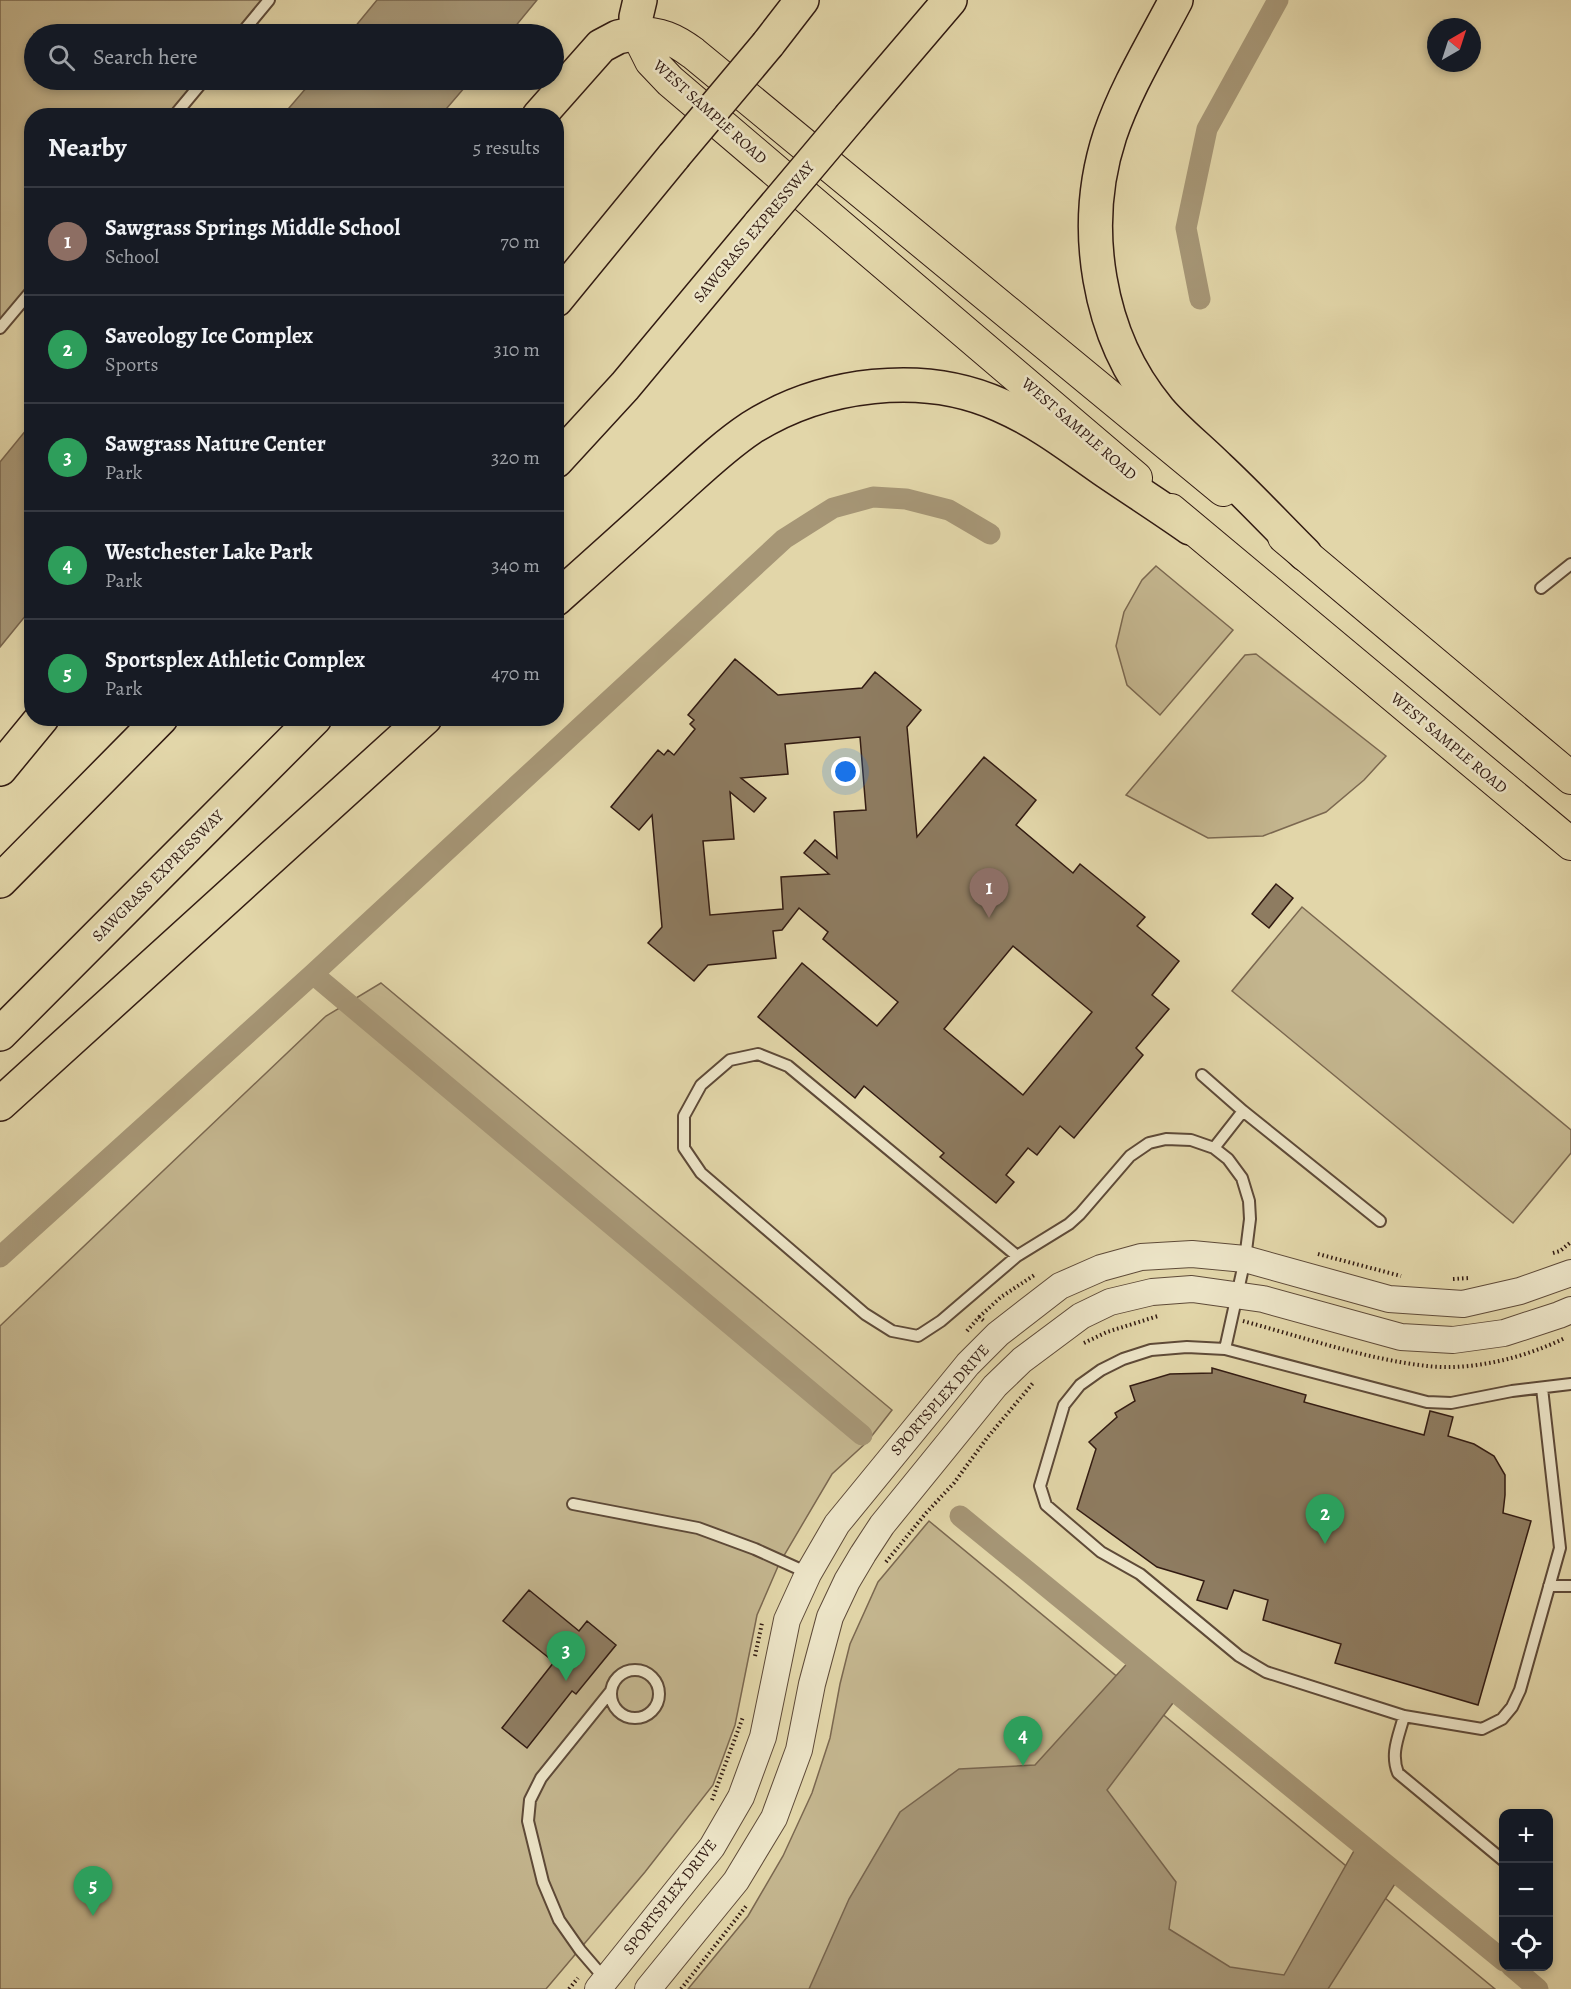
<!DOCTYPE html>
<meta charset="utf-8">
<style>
:root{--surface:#171b24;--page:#20242c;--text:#f1f3f6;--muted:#9ea1a6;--line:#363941;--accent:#c59692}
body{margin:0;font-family:Alegreya,serif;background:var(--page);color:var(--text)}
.controls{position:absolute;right:18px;bottom:18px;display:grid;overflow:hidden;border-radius:12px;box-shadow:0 3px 9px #0003}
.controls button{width:54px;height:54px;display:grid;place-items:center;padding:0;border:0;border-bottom:2px solid var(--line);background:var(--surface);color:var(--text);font:30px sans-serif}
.compass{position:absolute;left:1427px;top:18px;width:54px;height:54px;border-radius:50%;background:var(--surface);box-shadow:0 3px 9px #0003;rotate:39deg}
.you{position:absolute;left:846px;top:772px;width:21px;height:21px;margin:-15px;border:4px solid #fff;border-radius:50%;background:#1a73e8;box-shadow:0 0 0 9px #1a73e833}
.badge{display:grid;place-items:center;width:39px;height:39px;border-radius:50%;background:var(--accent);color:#fff;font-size:20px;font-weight:700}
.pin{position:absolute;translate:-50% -50px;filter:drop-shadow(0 2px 3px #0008)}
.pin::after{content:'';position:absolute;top:32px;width:21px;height:18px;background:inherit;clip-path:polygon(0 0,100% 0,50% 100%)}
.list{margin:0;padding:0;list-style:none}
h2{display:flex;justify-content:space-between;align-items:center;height:78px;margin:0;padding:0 24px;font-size:26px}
h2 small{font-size:20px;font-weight:400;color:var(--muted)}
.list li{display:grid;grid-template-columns:39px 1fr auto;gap:18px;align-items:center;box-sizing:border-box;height:108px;padding:0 24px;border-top:2px solid var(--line)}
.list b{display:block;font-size:22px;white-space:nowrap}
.list p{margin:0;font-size:20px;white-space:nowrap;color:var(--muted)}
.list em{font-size:20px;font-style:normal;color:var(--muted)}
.icon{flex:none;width:33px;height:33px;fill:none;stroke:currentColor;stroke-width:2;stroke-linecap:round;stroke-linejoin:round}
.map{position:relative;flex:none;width:1571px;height:1989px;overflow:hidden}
.search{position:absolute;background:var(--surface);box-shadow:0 3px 9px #0003;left:24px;top:24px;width:540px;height:66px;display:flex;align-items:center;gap:15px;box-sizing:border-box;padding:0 21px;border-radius:33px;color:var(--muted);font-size:22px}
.panel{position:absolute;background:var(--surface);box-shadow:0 3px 9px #0003;left:24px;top:108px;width:540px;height:618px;border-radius:24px}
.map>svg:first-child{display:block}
.green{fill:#c4b68f;stroke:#7b6850;stroke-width:1.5}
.water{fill:#a69676;stroke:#78654e;stroke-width:1.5}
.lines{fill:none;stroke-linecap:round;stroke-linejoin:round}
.canal{stroke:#a69676;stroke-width:21}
.building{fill:#8e7c61;stroke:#321b12;stroke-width:1.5;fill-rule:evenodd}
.service-casing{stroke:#5e4a38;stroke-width:14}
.tertiary-casing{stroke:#5e4a38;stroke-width:28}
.primary-casing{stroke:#321b12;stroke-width:34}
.motorway-casing{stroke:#321b12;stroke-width:36}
.path{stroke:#321b12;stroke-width:4;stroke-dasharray:1.5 3;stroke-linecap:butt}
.service{stroke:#ece4c7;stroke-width:10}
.tertiary{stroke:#ece4c7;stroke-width:26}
.primary{stroke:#e2d6a9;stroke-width:32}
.motorway{stroke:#e2d6a9;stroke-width:33}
.motorway-bridge-casing{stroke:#321b12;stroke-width:36;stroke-linecap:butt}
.motorway-bridge{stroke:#e2d6a9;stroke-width:33}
.labels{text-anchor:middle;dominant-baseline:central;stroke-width:5;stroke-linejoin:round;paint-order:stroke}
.street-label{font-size:16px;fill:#321b12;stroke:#ece4c7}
</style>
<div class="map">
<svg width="1571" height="1989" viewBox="0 0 1571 1989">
<rect width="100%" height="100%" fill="#e2d6a9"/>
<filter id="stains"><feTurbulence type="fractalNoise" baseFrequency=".00333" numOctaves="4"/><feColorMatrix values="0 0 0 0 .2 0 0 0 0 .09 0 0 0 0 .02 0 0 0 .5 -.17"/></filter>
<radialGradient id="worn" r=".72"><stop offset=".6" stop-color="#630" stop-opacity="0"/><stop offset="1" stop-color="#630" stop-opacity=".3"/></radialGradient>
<path class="green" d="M0 0H269L241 34H34V80H204L174 115 32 116 31 290 0 328Z
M1156 566 1233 630 1160 715 1127 685 1116 646 1124 612 1142 580Z
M1256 654 1386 756 1364 780 1326 812 1263 836 1208 838 1126 795 1245 655Z
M1302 907 1571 1130V1153L1513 1223 1232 991Z
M381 983 892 1410 867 1442 832 1474 779 1564 757 1615 735 1725 713 1785 645 1872 546 1989H0V1326L326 1016Z
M929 1521 1495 1989H688L748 1916 783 1856 812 1793 830 1738 840 1684 850 1644 878 1582Z"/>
<path class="water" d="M377 0H537L509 34H349Z
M313 80H471L441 115H283Z
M31 424V609L0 647V462Z
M1133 1657 1179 1695 1107 1790 1176 1882 1169 1929 1230 1967 1284 1975 1359 1842 1400 1876 1328 1989H809L849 1899 900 1812 959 1769 1035 1765Z"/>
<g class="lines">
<path class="canal" d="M1200 299 1186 228 1207 129 1278 0
M313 974 862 1435
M0 1257 313 974 784 539 833 508 873 497 906 499 949 510 990 534
M960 1516 1504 1961
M1511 1966 1538 1989"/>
</g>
<path class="building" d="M735 659 778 695 862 688 875 672 921 710 907 727 917 837 984 757 1036 800 1016 825 1073 873 1080 864 1145 917 1137 926 1179 961 1152 995 1169 1009 1136 1048 1143 1055 1074 1138 1060 1126 1037 1155 1028 1148 1006 1175 1014 1182 996 1203 940 1157 944 1153 864 1086 855 1098 758 1017 802 963 877 1026 898 1002 823 939 828 932 799 908 782 930 773 931 776 958 708 965 694 981 648 943 662 927 652 815 639 830 611 807 658 750 664 755 668 750 674 755 695 729 690 724 694 720 688 715ZM860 737 866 810 834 812 837 858 815 840 804 853 829 874 781 877 783 909 710 915 703 841 734 839 730 792 754 812 766 798 741 778 788 774 785 744ZM1013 946 1092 1012 1023 1095 944 1029Z
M1276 884 1293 898 1269 928 1252 914Z
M1212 1368 1306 1395 1304 1402 1424 1435 1430 1411 1453 1417 1448 1436 1474 1444 1494 1456 1505 1475V1495L1503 1513 1531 1521 1478 1705 1335 1663 1341 1644 1263 1620 1268 1600 1234 1590 1227 1609 1197 1600 1204 1581 1157 1567 1077 1509 1096 1449 1089 1442 1117 1417 1115 1413 1135 1401 1130 1386 1170 1374 1212 1373Z
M529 1590 579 1631 587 1621 616 1645 576 1694 572 1691 527 1748 502 1728 554 1662 503 1621Z"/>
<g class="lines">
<g class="service-casing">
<path id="service" d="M241 34 269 0
M174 116 204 80
M0 328 32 290
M1541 588 1571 564
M1202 1075 1243 1111
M1214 1148 1243 1111 1380 1221
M1017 1256 788 1066 758 1054 730 1060 701 1085 684 1116V1148L701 1173 865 1314 892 1331 918 1336 941 1321 1017 1256 1069 1224 1080 1214 1130 1156 1149 1143 1166 1139 1191 1140 1214 1148 1228 1159 1242 1178 1249 1201 1250 1219 1245 1259 1225 1349
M1542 1388 1560 1548 1520 1690 1512 1707 1502 1719 1482 1729 1404 1716 1266 1672 1239 1656 1140 1574 1101 1552 1046 1505 1040 1486 1064 1405 1080 1385 1101 1370 1123 1359 1151 1350 1187 1347 1225 1349 1427 1402 1451 1403 1512 1391 1571 1384
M573 1504 698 1528 755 1549 808 1573
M1549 1586H1571
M611 1694a24 24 0 1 1 48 0a24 24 0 1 1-48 0Z
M1404 1716C1399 1736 1390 1753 1398 1773L1504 1861
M605 1979 580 1950 559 1920 543 1882 528 1821 530 1800 541 1778 611 1691"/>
</g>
<g class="tertiary-casing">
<path id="tertiary" d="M598 1989 712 1847 741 1797 763 1737 787 1620 808 1574 837 1524 968 1364 998 1334 1060 1286 1101 1268 1141 1257 1192 1254 1245 1259 1389 1299 1463 1304 1520 1291 1571 1273
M648 1989 736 1881 774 1818 799 1750 812 1684 830 1617 847 1581 863 1554 882 1525 995 1386 1022 1360 1081 1316 1110 1302 1152 1292 1192 1289 1263 1299 1401 1337 1453 1340 1504 1333 1559 1315 1571 1310"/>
</g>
<g class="primary-casing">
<path id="primary" d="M1136 478 670 81 651 61 637 33C660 33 674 39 693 53L1223 490
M1171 510 1571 844
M1284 537 1571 778"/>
</g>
<g class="motorway-casing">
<path id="motorway" d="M1176 0C1153 44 1126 88 1110 135 1080 226 1097 336 1159 410 1177 431 1199 448 1218 467 1248 495 1276 525 1305 554
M768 44 802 0
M539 116 601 46 618 37 637 33 636 17 640 0
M851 116 950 0
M556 300 674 156
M556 461 625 386 760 224
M556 599C594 565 631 532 668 498 695 474 721 448 751 428 822 383 923 370 1000 405 1041 423 1071 447 1107 472 1135 491 1163 509 1190 528
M0 769 42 718
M0 881 161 718
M0 1034 315 718
M0 1104 425 718"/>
</g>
<path class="path" d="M1553 1253 1560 1251 1571 1242
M1318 1254 1401 1276
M1453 1279 1469 1278
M979 1317 1001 1297 1036 1274
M1243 1321C1302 1337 1366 1359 1427 1366 1472 1371 1524 1358 1565 1338
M967 1331 979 1317 984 1321
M1084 1343 1107 1332 1158 1316
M886 1562 926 1513 954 1483 987 1438 1033 1383
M755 1656 762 1623
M712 1800 743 1717
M569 1989 578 1978
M681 1989 747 1905"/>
<use href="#service" class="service"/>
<use href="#tertiary" class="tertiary"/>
<use href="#primary" class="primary"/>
<use href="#motorway" class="motorway"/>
<g class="motorway-bridge-casing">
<path id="motorway-bridge" d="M674 156 768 44
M760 224 851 116"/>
</g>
<use href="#motorway-bridge" class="motorway-bridge"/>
</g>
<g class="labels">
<g class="street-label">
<text transform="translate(710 112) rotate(42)">WEST SAMPLE ROAD</text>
<text transform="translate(754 232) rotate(-50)">SAWGRASS EXPRESSWAY</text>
<text transform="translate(1079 429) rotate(41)">WEST SAMPLE ROAD</text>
<text transform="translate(1449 743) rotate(40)">WEST SAMPLE ROAD</text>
<text transform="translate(158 876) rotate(-45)">SAWGRASS EXPRESSWAY</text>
<text transform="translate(940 1400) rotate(-49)">SPORTSPLEX DRIVE</text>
<text transform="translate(670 1897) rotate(-52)">SPORTSPLEX DRIVE</text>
</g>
</g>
<rect width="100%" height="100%" filter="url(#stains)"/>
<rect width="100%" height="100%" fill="url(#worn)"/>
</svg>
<div class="controls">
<button>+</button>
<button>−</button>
<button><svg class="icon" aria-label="locate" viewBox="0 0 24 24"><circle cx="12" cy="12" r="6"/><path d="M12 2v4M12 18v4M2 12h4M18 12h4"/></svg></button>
</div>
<svg class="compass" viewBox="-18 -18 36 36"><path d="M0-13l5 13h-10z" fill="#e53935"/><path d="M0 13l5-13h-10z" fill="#9ea1a6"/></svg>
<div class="you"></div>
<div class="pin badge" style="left:989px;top:918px;background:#8d6e63">1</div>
<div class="pin badge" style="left:1325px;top:1544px;background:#2e9e5b">2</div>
<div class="pin badge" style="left:566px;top:1681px;background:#2e9e5b">3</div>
<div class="pin badge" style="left:1023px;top:1766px;background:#2e9e5b">4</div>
<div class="pin badge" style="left:93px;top:1916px;background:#2e9e5b">5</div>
<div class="search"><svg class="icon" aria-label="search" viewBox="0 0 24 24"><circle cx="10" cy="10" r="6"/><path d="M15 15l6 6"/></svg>Search here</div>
<section class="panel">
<h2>Nearby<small>5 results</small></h2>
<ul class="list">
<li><span class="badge" style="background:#8d6e63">1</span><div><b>Sawgrass Springs Middle School</b><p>School</p></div><em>70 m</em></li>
<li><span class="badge" style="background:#2e9e5b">2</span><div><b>Saveology Ice Complex</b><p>Sports</p></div><em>310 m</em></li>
<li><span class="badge" style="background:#2e9e5b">3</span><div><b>Sawgrass Nature Center</b><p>Park</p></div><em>320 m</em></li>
<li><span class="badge" style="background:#2e9e5b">4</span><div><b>Westchester Lake Park</b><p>Park</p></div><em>340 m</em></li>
<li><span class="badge" style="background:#2e9e5b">5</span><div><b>Sportsplex Athletic Complex</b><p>Park</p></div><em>470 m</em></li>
</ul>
</section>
</div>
